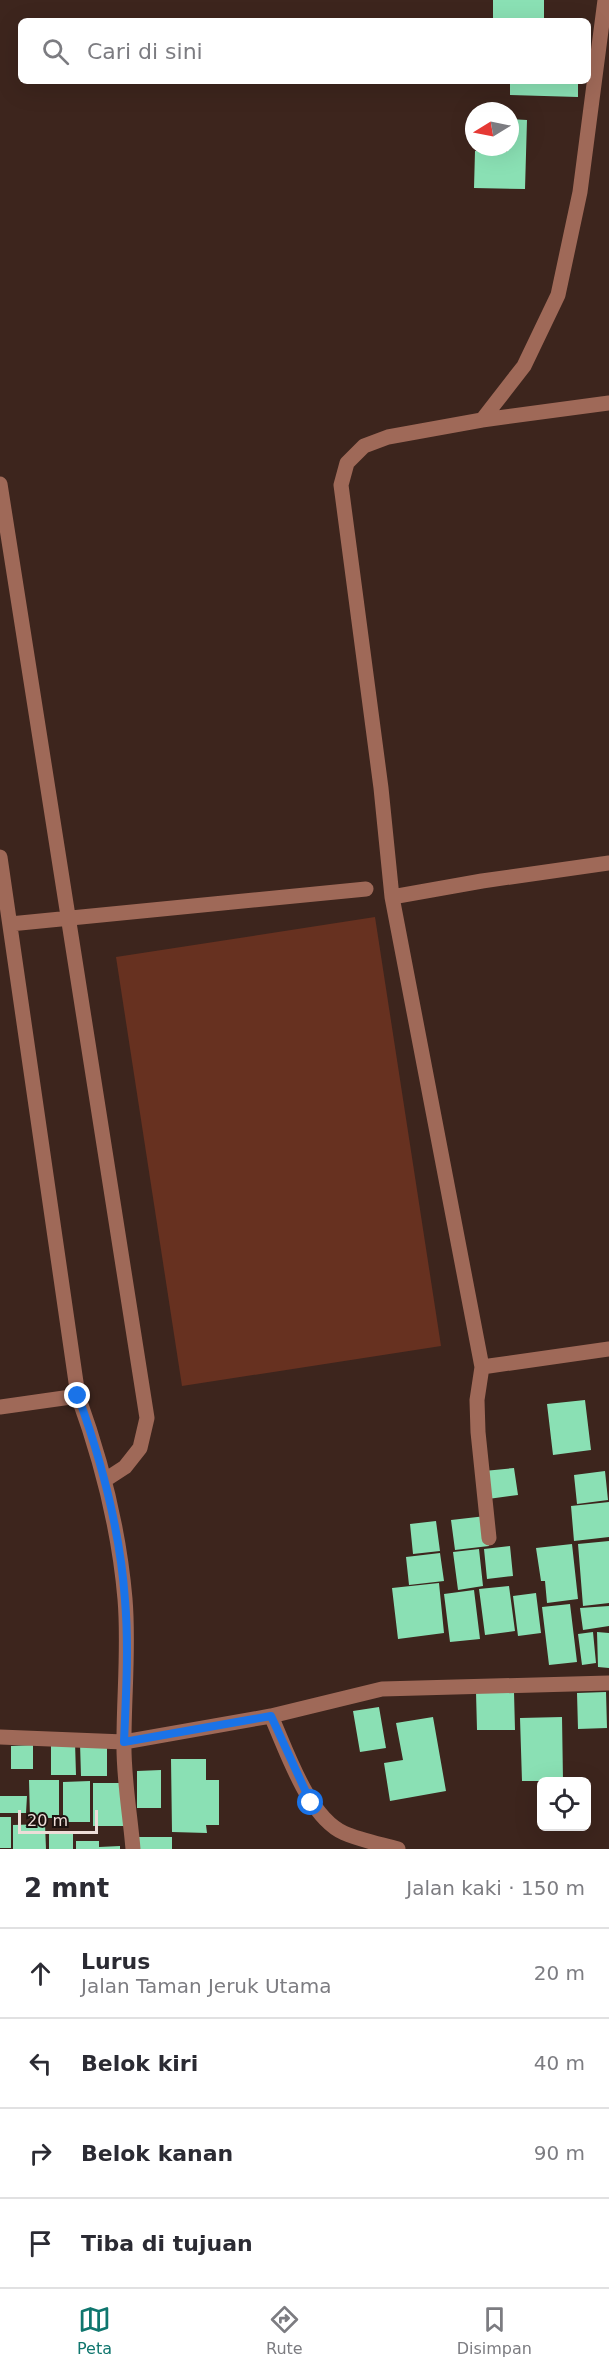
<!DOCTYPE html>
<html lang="id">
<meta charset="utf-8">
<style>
:root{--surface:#fff;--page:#f2f2f3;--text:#2b2b33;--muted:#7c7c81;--line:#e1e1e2;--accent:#0f766e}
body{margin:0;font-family:"DejaVu Sans",sans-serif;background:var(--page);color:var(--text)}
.controls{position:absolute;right:18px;bottom:18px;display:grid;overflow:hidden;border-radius:9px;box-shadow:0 6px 24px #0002}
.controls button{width:54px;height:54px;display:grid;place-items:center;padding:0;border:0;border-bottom:2px solid var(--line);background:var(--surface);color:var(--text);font:30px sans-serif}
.compass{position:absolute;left:465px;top:102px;width:54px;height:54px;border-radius:50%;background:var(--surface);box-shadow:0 6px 24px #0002;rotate:260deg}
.scale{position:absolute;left:18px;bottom:15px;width:80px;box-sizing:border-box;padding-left:6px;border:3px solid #eeddd8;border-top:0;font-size:16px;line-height:21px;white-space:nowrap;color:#eeddd8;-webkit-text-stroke:4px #1c110e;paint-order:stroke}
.stop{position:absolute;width:18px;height:18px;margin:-14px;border:4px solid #1a73e8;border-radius:50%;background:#fff}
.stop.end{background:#1a73e8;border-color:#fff;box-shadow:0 2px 6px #0008}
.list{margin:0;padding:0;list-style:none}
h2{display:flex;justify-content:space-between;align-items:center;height:78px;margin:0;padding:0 24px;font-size:26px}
h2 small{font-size:20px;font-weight:400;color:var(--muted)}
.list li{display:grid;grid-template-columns:39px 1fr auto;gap:18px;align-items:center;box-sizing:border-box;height:90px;padding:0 24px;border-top:2px solid var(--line)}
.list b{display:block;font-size:22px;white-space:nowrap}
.list p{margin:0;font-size:20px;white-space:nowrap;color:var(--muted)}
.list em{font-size:20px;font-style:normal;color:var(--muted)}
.icon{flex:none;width:33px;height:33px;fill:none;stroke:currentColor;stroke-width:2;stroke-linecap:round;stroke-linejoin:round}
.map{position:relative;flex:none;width:609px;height:1849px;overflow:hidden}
.search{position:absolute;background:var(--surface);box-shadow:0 6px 24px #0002;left:18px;right:18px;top:18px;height:66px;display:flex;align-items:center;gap:15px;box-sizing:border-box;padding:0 21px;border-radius:9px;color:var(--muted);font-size:22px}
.sheet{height:438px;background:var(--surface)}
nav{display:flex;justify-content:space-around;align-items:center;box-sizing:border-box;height:84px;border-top:2px solid var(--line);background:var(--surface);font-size:16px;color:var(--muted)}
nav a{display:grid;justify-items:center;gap:3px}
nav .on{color:var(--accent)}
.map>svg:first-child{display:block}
.green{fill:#673120}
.building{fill:#8ae0b4}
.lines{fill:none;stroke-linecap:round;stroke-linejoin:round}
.minor{stroke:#9f6958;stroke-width:15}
.route{stroke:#1a73e8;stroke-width:8}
</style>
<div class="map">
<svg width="609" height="1849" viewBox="0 0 609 1849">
<rect width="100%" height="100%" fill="#3d251d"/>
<path class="green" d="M375 917 441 1346 182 1386 116 957Z"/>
<path class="building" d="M493 0H544V21H493Z
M510 81H578V97L510 95Z
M510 119 527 120 525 189 474 188 475 151 507 152V147H510Z
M585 1400 591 1450 553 1455 547 1404Z
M514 1468 518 1495 488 1499 484 1471Z
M605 1471 608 1500 577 1504 574 1475Z
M609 1502V1537L574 1541 571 1506Z
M486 1516 489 1546 455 1550 451 1520Z
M436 1521 440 1551 413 1554 410 1524Z
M609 1541V1603L583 1606 578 1544Z
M572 1544 578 1599 547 1603 545 1581H541L536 1548Z
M510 1546 513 1576 487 1579 484 1549Z
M479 1549 483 1586 458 1590 453 1552Z
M440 1553 444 1581 409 1585 406 1557Z
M439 1583 444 1633 398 1639 392 1588Z
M509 1586 515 1631 485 1635 479 1589Z
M474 1590 480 1639 450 1642 444 1594Z
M536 1593 541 1633 518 1636 513 1596Z
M570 1604 577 1662 549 1665 542 1607Z
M609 1606V1626L583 1630 580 1608Z
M593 1632 596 1663 582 1665 578 1634Z
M597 1632 609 1633V1668L598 1667Z
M476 1692H514L515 1730H477Z
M606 1692 607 1728 578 1729 577 1693Z
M379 1707 386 1748 360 1752 353 1711Z
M433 1717 446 1791 390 1801 384 1763 403 1760 396 1723Z
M562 1717 563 1781H522L520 1718Z
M51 1742H75L76 1775H51Z
M80 1743H107V1776H81Z
M33 1745V1769H11V1746Z
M171 1759H206V1780H219V1825H206L207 1833 172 1832Z
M161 1770V1808H137V1771Z
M29 1780H59V1818H30Z
M90 1781V1822H63V1782Z
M93 1783H124V1826H93Z
M0 1796H27L26 1813H0Z
M0 1817H11V1848H0Z
M45 1824 46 1849H13V1825Z
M49 1832H73V1849H49Z
M139 1837H172V1849H139Z
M76 1841H99V1847L120 1846V1849H76Z"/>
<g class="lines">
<path class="minor" d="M482 420 524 366 558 295 580 192 605 0
M0 484 147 1418 140 1448 125 1467 105 1480
M0 857 78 1396C102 1462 119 1529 125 1599 129 1646 124 1694 124 1740 123 1776 130 1813 133 1849
M392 897 482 881 609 863
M10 924 366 889
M482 1367 609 1349
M0 1407 78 1396
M489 1538 478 1432 477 1400 482 1367 392 897 381 788 341 485 347 463 364 446 388 437 482 420 609 403
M271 1716C287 1751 308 1817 344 1833 360 1840 380 1844 398 1849
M0 1737 124 1742 271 1716 382 1689 609 1683"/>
</g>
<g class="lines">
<path class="route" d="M78 1396C102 1462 120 1530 125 1600 129 1647 126 1695 124 1742L271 1716 311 1803"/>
</g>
</svg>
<div class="controls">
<button><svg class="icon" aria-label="locate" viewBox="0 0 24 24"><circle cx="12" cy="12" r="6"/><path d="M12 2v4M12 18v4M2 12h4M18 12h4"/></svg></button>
</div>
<svg class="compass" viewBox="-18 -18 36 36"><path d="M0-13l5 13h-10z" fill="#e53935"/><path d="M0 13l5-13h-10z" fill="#7c7c81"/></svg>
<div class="scale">20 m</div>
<div class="stop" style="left:311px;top:1803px"></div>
<div class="stop end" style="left:78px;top:1396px"></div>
<div class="search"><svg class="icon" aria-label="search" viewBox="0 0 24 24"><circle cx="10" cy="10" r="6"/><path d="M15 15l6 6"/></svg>Cari di sini</div>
</div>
<section class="sheet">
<h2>2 mnt<small>Jalan kaki · 150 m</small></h2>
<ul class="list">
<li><svg class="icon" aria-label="ahead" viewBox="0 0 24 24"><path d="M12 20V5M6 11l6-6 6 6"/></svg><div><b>Lurus</b><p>Jalan Taman Jeruk Utama</p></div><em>20 m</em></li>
<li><svg class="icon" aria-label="left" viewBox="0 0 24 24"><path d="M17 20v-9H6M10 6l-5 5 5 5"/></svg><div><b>Belok kiri</b></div><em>40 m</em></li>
<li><svg class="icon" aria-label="right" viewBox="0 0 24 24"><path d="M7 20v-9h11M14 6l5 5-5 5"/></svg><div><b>Belok kanan</b></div><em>90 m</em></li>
<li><svg class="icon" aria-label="arrive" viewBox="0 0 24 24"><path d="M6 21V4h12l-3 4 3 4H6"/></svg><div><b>Tiba di tujuan</b></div></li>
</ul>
</section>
<nav>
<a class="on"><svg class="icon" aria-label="map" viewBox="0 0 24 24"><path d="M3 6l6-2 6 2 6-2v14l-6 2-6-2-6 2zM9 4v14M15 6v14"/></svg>Peta</a>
<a><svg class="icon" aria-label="directions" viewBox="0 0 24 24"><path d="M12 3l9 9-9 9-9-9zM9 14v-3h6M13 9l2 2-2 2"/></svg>Rute</a>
<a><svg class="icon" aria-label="saved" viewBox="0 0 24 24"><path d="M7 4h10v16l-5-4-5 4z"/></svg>Disimpan</a>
</nav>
